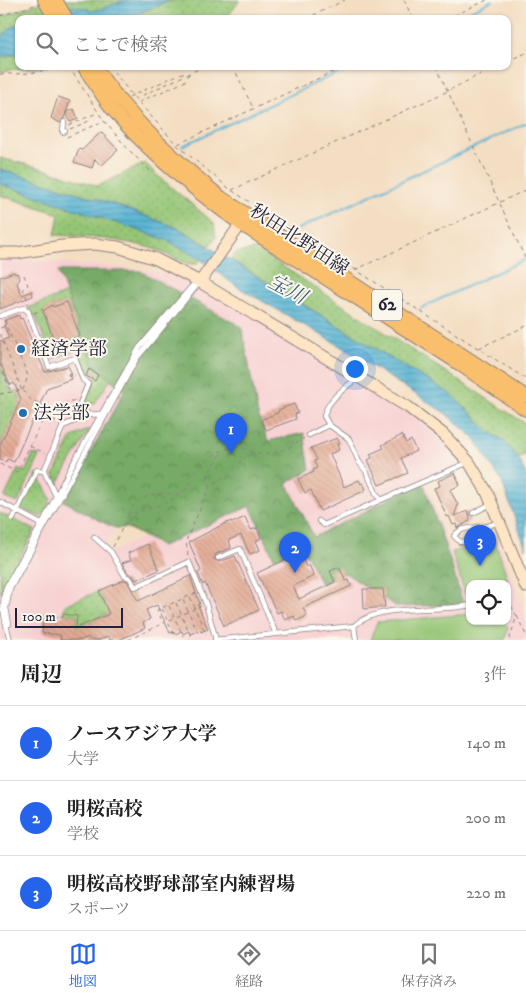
<!DOCTYPE html>
<html lang="ja">
<meta charset="utf-8">
<style>
:root{--surface:#fff;--page:#f6f6f6;--text:#222;--muted:#767676;--line:#e0e0e0;--accent:#2563eb}
body{margin:0;font-family:"IM FELL DW Pica","Noto Serif JP",serif;background:var(--page);color:var(--text)}
.controls{position:absolute;right:15px;bottom:15px;display:grid;overflow:hidden;border-radius:10px;box-shadow:0 1px 4px #0004}
.controls button{width:45px;height:45px;display:grid;place-items:center;padding:0;border:0;border-bottom:1px solid var(--line);background:var(--surface);color:var(--text);font:25px sans-serif}
.scale{position:absolute;left:15px;bottom:12px;width:108px;box-sizing:border-box;padding-left:5px;border:2px solid #22223b;border-top:0;font-size:14px;line-height:18px;white-space:nowrap;color:#22223b;-webkit-text-stroke:4px #fbf7ec;paint-order:stroke}
.you{position:absolute;left:354px;top:368px;width:18px;height:18px;margin:-12px;border:4px solid #fff;border-radius:50%;background:#1a73e8;box-shadow:0 0 0 8px #1a73e833}
.badge{display:grid;place-items:center;width:32px;height:32px;border-radius:50%;background:var(--accent);color:#fff;font-size:16px;font-weight:700}
.pin{position:absolute;translate:-50% -41px;filter:drop-shadow(0 1px 2px #0008)}
.pin::after{content:'';position:absolute;top:26px;width:18px;height:15px;background:inherit;clip-path:polygon(0 0,100% 0,50% 100%)}
.list{margin:0;padding:0;list-style:none}
h2{display:flex;justify-content:space-between;align-items:center;height:65px;margin:0;padding:0 20px;font-size:21px}
h2 small{font-size:16px;font-weight:400;color:var(--muted)}
.list li{display:grid;grid-template-columns:32px 1fr auto;gap:15px;align-items:center;box-sizing:border-box;height:75px;padding:0 20px;border-top:1px solid var(--line)}
.list b{display:block;font-size:19px;white-space:nowrap}
.list p{margin:0;font-size:16px;white-space:nowrap;color:var(--muted)}
.list em{font-size:16px;font-style:normal;color:var(--muted)}
.icon{flex:none;width:28px;height:28px;fill:none;stroke:currentColor;stroke-width:2;stroke-linecap:round;stroke-linejoin:round}
.map{position:relative;flex:none;width:526px;height:640px;overflow:hidden}
.search{position:absolute;background:var(--surface);box-shadow:0 1px 4px #0004;left:15px;right:15px;top:15px;height:55px;display:flex;align-items:center;gap:12px;box-sizing:border-box;padding:0 18px;border-radius:10px;color:var(--muted);font-size:19px}
.sheet{height:290px;background:var(--surface)}
nav{display:flex;justify-content:space-around;align-items:center;box-sizing:border-box;height:70px;border-top:1px solid var(--line);background:var(--surface);font-size:14px;color:var(--muted)}
nav a{display:grid;justify-items:center;gap:2px}
nav .on{color:var(--accent)}
.map>svg:first-child{display:block}
.built{fill:#f7cfd1;fill-rule:evenodd}
.green{fill:url(#green-dots);stroke:#5b7458;fill-rule:evenodd}
.forest{fill:url(#forest-crowns);stroke:#4c6650}
.pitch{fill:#94c575;stroke:#5b7458}
.water{fill:url(#water-rules);stroke:#3c6a87}
.lines{fill:none;stroke-linecap:round;stroke-linejoin:round}
.stream{stroke:#55b3d3;stroke-width:2}
.building{fill:url(#building-back-hatch)}
.lane-casing{stroke:#8b807f;stroke-width:6}
.secondary-casing{stroke:#8b807f;stroke-width:13}
.primary-casing{stroke:#8b807f;stroke-width:14}
.path{stroke:#8b807f;stroke-width:1;stroke-dasharray:4 4;stroke-linecap:butt}
.lane{stroke:#fff;stroke-width:4.5}
.secondary{stroke:#fde5c5;stroke-width:11}
.primary{stroke:#f9bf6d;stroke-width:12}
.poi-dot{fill:#1f6fb2;stroke:#fbf7ec;stroke-width:2}
.labels{text-anchor:middle;dominant-baseline:central;stroke-width:4;stroke-linejoin:round;paint-order:stroke}
.shield{fill:#fbf7ec;stroke:#636270;stroke-width:1}
.shield-label{font-size:18px;font-weight:bold;fill:#22223b}
.street-label{font-size:19px;fill:#22223b;stroke:#fbf7ec}
.poi-label{font-size:19px;fill:#22223b;stroke:#fbf7ec;text-anchor:start}
.water-label{font-size:20px;font-style:italic;fill:#365c78;stroke:#fbf7ec}
</style>
<div class="map">
<svg width="526" height="640" viewBox="0 0 526 640">
<defs>
<pattern id="green-dots" width="8" height="8" patternUnits="userSpaceOnUse" patternTransform="scale(1.25)"><rect width="8" height="8" fill="#94c575"/><path d="M2 2h.1M6 6h.1" fill="none" stroke="#7fa966" stroke-width="1.8" stroke-linecap="round"/></pattern>
<pattern id="forest-crowns" width="20" height="18" patternUnits="userSpaceOnUse" patternTransform="scale(1.25)"><rect width="20" height="18" fill="#7a6"/><path d="M2 6a3 3 0 1 1 6 0M12 15a3 3 0 1 1 6 0" fill="none" stroke="#618a55"/></pattern>
<pattern id="water-rules" width="6" height="5" patternUnits="userSpaceOnUse" patternTransform="scale(1.25)"><rect width="6" height="5" fill="#55b3d3"/><path d="M0 2.5h6" fill="none" stroke="#4691ac"/></pattern>
<pattern id="building-back-hatch" width="6" height="6" patternUnits="userSpaceOnUse" patternTransform="scale(1.25)"><rect width="6" height="6" fill="#e2a791"/><path d="M-1 5l2 2M0 0l6 6M5-1l2 2" fill="none" stroke="#c28f7e"/></pattern>
</defs>
<rect width="100%" height="100%" fill="#fbf7ec"/>
<filter id="ink" filterUnits="userSpaceOnUse"><feTurbulence type="fractalNoise" baseFrequency=".02" numOctaves="2"/><feDisplacementMap in="SourceGraphic" scale="10" xChannelSelector="R" yChannelSelector="G"/><feConvolveMatrix kernelMatrix="1 2 1 2 8 2 1 2 1" color-interpolation-filters="sRGB"/></filter>
<filter id="wash" filterUnits="userSpaceOnUse"><feTurbulence type="fractalNoise" baseFrequency=".0096" numOctaves="4" result="noise"/><feDisplacementMap in="SourceGraphic" scale="20" xChannelSelector="R" yChannelSelector="G"/><feGaussianBlur stdDeviation="1.12" result="paint"/><feColorMatrix in="noise" values="0 0 0 0 0 0 0 0 0 0 0 0 0 0 0 0 0 1.4 0 .05"/><feComposite in="paint" operator="in"/></filter>
<g filter="url(#wash)">
<rect width="100%" height="100%" fill="#f4dec3"/>
<path class="built" d="M6 259 139 269 200 282 408 407 469 462 423 483 425 487 428 486 450 551 496 535 526 616V640H0V445L11 393 0 364V261ZM116 528H128L144 537 104 556 107 540ZM470 584H507V621H470Z"/>
<path class="green" d="M48 0H126L98 10 88 11 72 6 29 19H19V23L8 30 0 40V17Z
M172 0H240L226 19H121L139 13Z
M19 54V66H48C32 69 15 68 0 72V57Z
M0 158 37 167 98 186 145 163 158 176 214 223 216 237 209 246 178 228 113 204 0 169Z
M0 183 167 240 200 259 197 264C182 266 168 253 154 249 121 239 89 237 55 235L59 214 0 195Z
M256 249 526 424 525 455 518 459 503 440 486 430 475 417 449 393 402 365 230 259 236 253Z
M67 293 93 364 111 379 95 403 89 405 83 401 93 380 95 381 98 374 89 369 86 374 76 350 53 359 48 356 44 350 48 348 35 315 31 316 28 308ZM67 302 80 336 73 339 70 345 62 342 56 345 43 311 52 305 53 307Z
M0 364 11 392 17 391 21 400 0 445Z
M90 429 57 485 54 474 72 437Z
M33 454 40 456 18 503 4 498 18 469 25 472Z
M37 473 51 499 45 513 41 517 20 508Z
M0 513 35 530 0 593Z
M99 591 106 606 129 596 132 603 83 625 76 631 77 616 63 614 65 605Z"/>
<path class="forest" d="M58 271H140L242 327 258 415 268 441 304 433 310 470 287 483 314 537 423 482 450 560 463 604 397 607 345 573 321 584 308 557 301 550 274 558 250 506 162 546 128 528H116L106 524 64 501 124 391 93 364Z"/>
<path class="pitch" d="M494 538 508 580 496 584H470V592L465 594 452 552Z
M470 614V621H502L508 627 505 640H370L377 622Z"/>
<path class="water" d="M126 0H172L139 13 121 19H29L72 6 87 8 89 11 98 10Z
M19 23V35L17 37 19 40V54L0 57V40L8 30Z
M0 169 113 204 178 228 402 365 449 393 475 417 486 430 503 440 520 461 526 475V549L502 482 473 437 445 413 337 344 236 286 200 259 167 240 0 184Z"/>
<g class="lines">
<path class="stream" d="M31 12 32 18
M454 19 493 0
M182 146 352 66
M298 229 526 123
M421 308 526 259"/>
</g>
<g id="blocks">
<path class="building" d="M58 97 70 101 64 118 60 123 51 118Z
M74 109 78 119 70 122 66 112Z
M101 132 118 150 101 166 95 159 92 168 74 162 79 149 82 150Z
M14 272 15 274 17 273 20 279 17 283 22 295 32 291 33 296 0 309V277Z
M67 302 80 336 73 339 70 345 62 342 56 345 43 311 52 305 53 307Z
M19 315 20 319 22 318 45 372 68 366 71 372 68 374 71 379 47 388 14 462 7 459 6 462 0 460V445L21 399 14 383 10 385 0 362V341L9 338 4 325 6 324 5 320Z
M89 369 98 375 95 381 86 376Z
M294 404 298 413 295 414 296 419 266 430 261 420 279 412 278 410Z
M402 435 406 443 411 440 416 451 401 458 408 473 379 485 368 460 372 458 370 454 384 448 382 445Z
M337 438 340 443 337 444 339 450 330 454 344 487 359 480 361 484 363 483 366 489 364 491 320 511 311 490 305 493 298 479 314 472 313 470 317 468 314 461 317 460 311 448Z
M455 473 460 485 450 490 458 505 454 516 468 511 470 516 469 517 470 521 457 528 456 524 453 525 449 516 447 517 434 488 440 486 438 481Z
M245 517 251 530 257 528 261 538 256 541 260 550 250 554 241 535 229 540 231 548 216 554 214 559 219 562 235 556 259 610 224 626 205 583 203 585 198 573 201 571 189 542 224 524 232 521V523Z
M148 544 159 570 136 580 133 576 128 573 122 563 131 560 128 553Z
M300 553 306 567 309 565 314 576 293 586 299 599 335 582 330 571 339 567 346 581 349 580 351 586 303 608 307 616 296 621 294 616 285 620 281 611 277 613 257 573Z
M190 576 200 604 198 605 208 629 201 632 200 630 190 634 189 631 183 634 182 631 175 634 174 632 170 633 157 605 146 610 150 619 143 623 145 628 119 640H110L108 636 100 640H90L88 637 81 640H60L61 635 42 633 44 615 63 617V614L77 616 76 628 109 614 99 591 124 580 127 581 138 601 183 580V579Z
M363 589H383L385 607 364 609Z"/>
</g>
</g>
<g filter="url(#ink)">
<use href="#blocks" fill-opacity="0" stroke="#8b807f" stroke-width="1"/>
<g class="lines">
<g class="lane-casing">
<path id="lane" d="M64 122 63 132 65 131
M0 316 23 308 28 311 49 367 75 358 83 380 88 384 79 406 89 415
M357 378C344 389 328 399 324 416L329 425 349 439 359 462 366 471 376 493 381 500 469 462
M309 435 329 425
M56 496 44 471 63 426 89 415 100 414
M0 502 43 525
M473 513 491 504
M13 519 37 470 44 471
M319 521 324 525 381 500
M488 526C482 536 472 541 460 542L454 536C462 525 476 529 488 526 492 525 496 523 499 521
M94 537 111 552 125 576 130 578 135 587 189 562 206 604 216 640
M218 558 240 549 276 634
M6 608 9 624
M1 610 6 608 10 589 137 358 199 283
M354 626C379 602 437 613 470 605
M10 640C5 621 0 606 6 587L45 518 70 469 139 348 192 286 198 283
M215 640 354 626 356 640"/>
</g>
<g class="secondary-casing">
<path id="secondary" d="M0 253H17L62 246 94 244 118 247 156 259 200 282 408 407 443 434 469 462 487 492 526 587
M200 282 245 218"/>
</g>
<g class="primary-casing">
<path id="primary" d="M44 0 55 19
M56 0 67 19
M83 66C92 80 101 95 111 108 148 153 193 190 240 224L453 360 526 410
M95 66C129 118 174 158 221 197L526 396"/>
</g>
<path class="path" d="M404 0 413 19
M0 16 35 5
M306 19 345 0
M447 19 487 0
M507 61 526 53
M109 66 132 95 177 145 231 190 526 379
M233 66 253 108
M436 66 526 260
M69 67 104 121 128 149 151 172
M0 74C19 74 39 74 56 66
M143 95 205 66
M129 97 182 73 189 74 184 82 139 102
M69 125 97 113
M70 129 89 121
M67 137 104 121
M178 144 345 66
M232 190 448 91 496 66
M355 270 526 190
M24 275 28 285 23 289 28 301 27 304
M34 313 43 309
M4 320 28 376 23 390
M0 328 6 326
M0 334 23 393
M479 348 526 326
M0 364 11 392
M70 373 71 377 75 375
M0 394 23 390 31 400 48 407
M47 414 57 423
M30 446 45 453
M0 464 17 472 46 414 69 401H75
M194 472C206 459 223 445 241 448 248 449 256 454 264 454 278 454 292 446 304 438
M210 486 208 474 223 451
M128 515C135 495 160 490 179 495
M113 547 128 516C155 503 172 508 192 481
M188 556 186 541 210 486 226 476 252 451
M196 593 157 610 163 623 201 606
M190 597 206 634
M507 599 517 616 509 640
M183 600 199 635
M176 603 191 636
M169 606 183 636
M162 609 175 637
M517 616 526 635
M128 640 162 624"/>
<use href="#lane" class="lane"/>
<use href="#secondary" class="secondary"/>
<use href="#primary" class="primary"/>
</g>
</g>
<g class="poi-dot">
<circle cx="21" cy="349" r="5"/>
<circle cx="23" cy="413" r="5"/>
</g>
<g class="labels">
<rect class="shield" x="372" y="289.5" width="30" height="31" rx="4"/>
<g class="shield-label">
<text x="387" y="305">62</text>
</g>
<g class="street-label">
<text transform="translate(299 240) rotate(33)">秋田北野田線</text>
</g>
<g class="poi-label">
<text x="31" y="349">経済学部</text>
<text x="33" y="413">法学部</text>
</g>
<g class="water-label">
<text transform="translate(287 290) rotate(28)">宝川</text>
</g>
</g>
</svg>
<div class="controls">
<button><svg class="icon" aria-label="locate" viewBox="0 0 24 24"><circle cx="12" cy="12" r="6"/><path d="M12 2v4M12 18v4M2 12h4M18 12h4"/></svg></button>
</div>
<div class="scale">100 m</div>
<div class="you"></div>
<div class="pin badge" style="left:231px;top:454px">1</div>
<div class="pin badge" style="left:295px;top:573px">2</div>
<div class="pin badge" style="left:480px;top:566px">3</div>
<div class="search"><svg class="icon" aria-label="search" viewBox="0 0 24 24"><circle cx="10" cy="10" r="6"/><path d="M15 15l6 6"/></svg>ここで検索</div>
</div>
<section class="sheet">
<h2>周辺<small>3件</small></h2>
<ul class="list">
<li><span class="badge">1</span><div><b>ノースアジア大学</b><p>大学</p></div><em>140 m</em></li>
<li><span class="badge">2</span><div><b>明桜高校</b><p>学校</p></div><em>200 m</em></li>
<li><span class="badge">3</span><div><b>明桜高校野球部室内練習場</b><p>スポーツ</p></div><em>220 m</em></li>
</ul>
</section>
<nav>
<a class="on"><svg class="icon" aria-label="map" viewBox="0 0 24 24"><path d="M3 6l6-2 6 2 6-2v14l-6 2-6-2-6 2zM9 4v14M15 6v14"/></svg>地図</a>
<a><svg class="icon" aria-label="directions" viewBox="0 0 24 24"><path d="M12 3l9 9-9 9-9-9zM9 14v-3h6M13 9l2 2-2 2"/></svg>経路</a>
<a><svg class="icon" aria-label="saved" viewBox="0 0 24 24"><path d="M7 4h10v16l-5-4-5 4z"/></svg>保存済み</a>
</nav>
